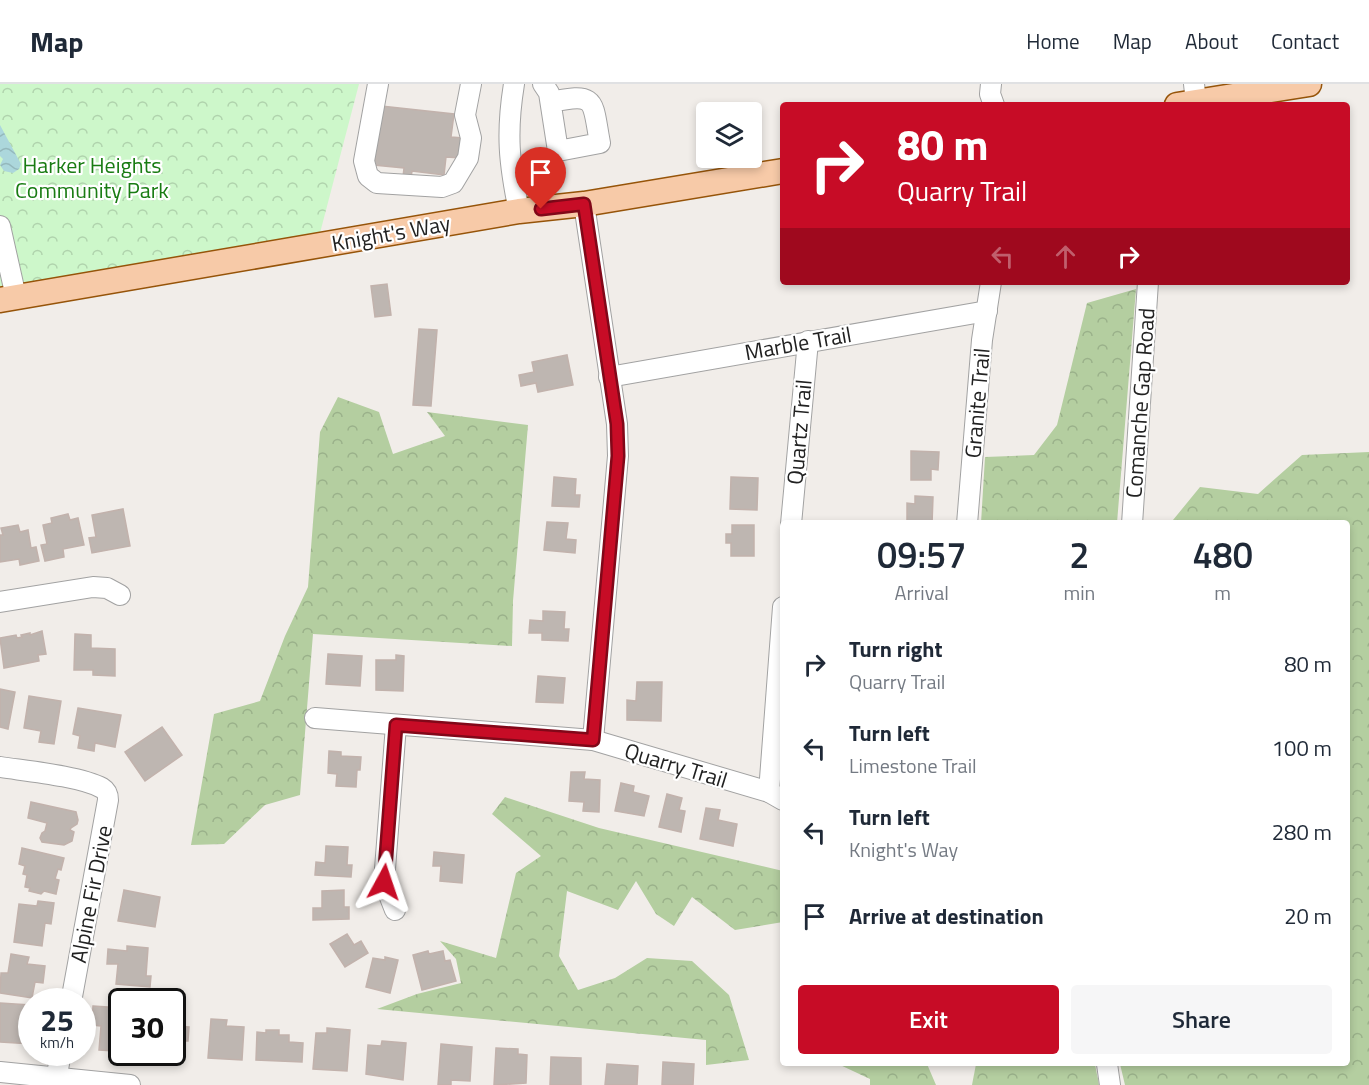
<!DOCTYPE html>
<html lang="en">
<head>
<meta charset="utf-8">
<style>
	body { margin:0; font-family:"Titillium Web",sans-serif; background:#f6f6f7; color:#1f2937; height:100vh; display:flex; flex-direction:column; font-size:22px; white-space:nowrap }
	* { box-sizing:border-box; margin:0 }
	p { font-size:20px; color:#747a83 }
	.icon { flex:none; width:33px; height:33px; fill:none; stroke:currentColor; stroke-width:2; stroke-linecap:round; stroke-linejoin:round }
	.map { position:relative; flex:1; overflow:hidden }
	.sheet { position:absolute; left:780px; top:436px; width:570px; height:546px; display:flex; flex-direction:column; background:#fff; border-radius:6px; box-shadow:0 3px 9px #0003 }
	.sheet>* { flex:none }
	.hud { position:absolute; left:780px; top:18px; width:570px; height:183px; border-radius:6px; box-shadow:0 3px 9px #0003; background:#c70c26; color:#fff; overflow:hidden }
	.controls { position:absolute; left:696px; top:18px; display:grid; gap:12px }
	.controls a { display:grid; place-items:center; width:66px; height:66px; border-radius:6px; background:#fff; box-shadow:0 3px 9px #0003; font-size:30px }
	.speed { position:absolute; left:18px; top:904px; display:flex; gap:12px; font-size:30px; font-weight:700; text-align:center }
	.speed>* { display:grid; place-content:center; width:78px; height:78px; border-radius:50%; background:#fff; box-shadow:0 3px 9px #0003; line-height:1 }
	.speed small { font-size:15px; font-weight:400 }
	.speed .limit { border:3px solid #111; border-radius:9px; background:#fff; color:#111 }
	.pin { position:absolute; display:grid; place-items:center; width:51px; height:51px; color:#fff; margin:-62px -26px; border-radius:50% 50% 50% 0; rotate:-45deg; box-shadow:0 0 6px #0007 }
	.pin .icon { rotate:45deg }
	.me { position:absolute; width:66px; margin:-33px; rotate:5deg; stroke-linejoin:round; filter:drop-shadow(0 0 4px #0008) }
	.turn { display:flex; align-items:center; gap:21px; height:126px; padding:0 18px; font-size:27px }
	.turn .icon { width:78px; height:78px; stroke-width:2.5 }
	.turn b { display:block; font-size:42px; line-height:51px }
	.lanes { display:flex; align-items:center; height:57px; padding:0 18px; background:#0003; justify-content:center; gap:30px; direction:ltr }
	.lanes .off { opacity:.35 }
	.eta { display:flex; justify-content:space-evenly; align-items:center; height:102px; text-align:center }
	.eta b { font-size:36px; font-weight:600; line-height:42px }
	.primary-button { display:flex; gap:12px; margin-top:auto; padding:12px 18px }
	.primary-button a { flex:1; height:69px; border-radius:6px; background:#c70c26; color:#fff; font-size:24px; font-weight:600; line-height:69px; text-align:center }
	.primary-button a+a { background:#f6f6f7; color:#1f2937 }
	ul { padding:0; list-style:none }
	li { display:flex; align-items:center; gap:18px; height:84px; padding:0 18px }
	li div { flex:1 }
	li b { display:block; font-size:22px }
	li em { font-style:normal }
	header { display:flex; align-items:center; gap:36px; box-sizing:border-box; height:84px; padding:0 30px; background:#fff; border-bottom:2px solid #e0e1e3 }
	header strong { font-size:28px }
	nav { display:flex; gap:33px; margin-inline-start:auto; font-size:21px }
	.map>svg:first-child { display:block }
	.forest { fill:url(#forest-crowns) }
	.park { fill:url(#park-crowns) }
	.water { fill:url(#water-waves) }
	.building { fill:#beb6b1; stroke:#c2b2ac; stroke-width:1.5 }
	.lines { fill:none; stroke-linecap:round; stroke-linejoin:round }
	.minor-casing { stroke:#a2a2a2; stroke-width:22 }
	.major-casing { stroke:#965409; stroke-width:27 }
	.minor { stroke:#fff; stroke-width:20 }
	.major { stroke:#f7caa8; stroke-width:24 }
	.route-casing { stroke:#810819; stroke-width:15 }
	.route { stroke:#c70c26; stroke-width:10 }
	.labels { text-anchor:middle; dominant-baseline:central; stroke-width:4.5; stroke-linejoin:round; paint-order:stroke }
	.park-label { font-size:22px; fill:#197c13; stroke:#fff }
	.street-label { font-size:22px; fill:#212121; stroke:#fff }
</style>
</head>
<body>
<header>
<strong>Map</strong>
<nav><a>Home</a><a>Map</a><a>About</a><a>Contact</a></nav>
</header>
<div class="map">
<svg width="1369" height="1001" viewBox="0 0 1369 1001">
	<defs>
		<pattern id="forest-crowns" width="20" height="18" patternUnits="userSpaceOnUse" patternTransform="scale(1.5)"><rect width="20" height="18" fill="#b4cea0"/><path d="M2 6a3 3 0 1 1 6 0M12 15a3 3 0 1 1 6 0" fill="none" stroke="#9ab18a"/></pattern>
		<pattern id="park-crowns" width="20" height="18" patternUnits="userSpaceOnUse" patternTransform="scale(1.5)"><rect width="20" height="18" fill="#cdf7ca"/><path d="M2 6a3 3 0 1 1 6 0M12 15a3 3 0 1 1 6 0" fill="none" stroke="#b0d3ad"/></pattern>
		<pattern id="water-waves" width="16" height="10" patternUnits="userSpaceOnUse" patternTransform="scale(1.5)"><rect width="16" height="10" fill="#acd7dc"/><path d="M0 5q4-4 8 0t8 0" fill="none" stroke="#94b8bc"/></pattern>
	</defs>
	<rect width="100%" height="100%" fill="#f1ede9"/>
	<g class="forest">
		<polygon points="1136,205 1117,439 981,439 985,373 1034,371 1057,341 1087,219"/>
		<polygon points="338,313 379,328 393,370 445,352 427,328 528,341 513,517 512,562 313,550 300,711 265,721 224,760 191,761 214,630 260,617 285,552 308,503 320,348"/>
		<polygon points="1369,368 1369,1001 1125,1001 1120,980 1347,980 1347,440 1163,439 1173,436 1200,403 1258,410 1302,371"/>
		<polygon points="505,713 599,744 783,787 783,838 735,846 692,813 674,842 656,830 636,797 618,826 567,807 559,872 578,906 615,894 647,874 692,877 729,911 749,976 706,981 706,956 377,925 417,910 461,899 456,875 440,857 496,874 516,789 541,772 492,730"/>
		<polygon points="838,980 927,980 936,1001 870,1001 870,995"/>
		<polygon points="976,980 1095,980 1099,1001 972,1001"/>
	</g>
	<polygon class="park" points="0,0 359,0 320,149 0,203"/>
	<polygon class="water" points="0,41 21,80 19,85 13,89 4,87 0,81 3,75 0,72"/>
	<g class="building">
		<polygon points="381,22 454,30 451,53 463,54 461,74 446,73 444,91 412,87 411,94 403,93 404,84 374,81"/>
		<polygon points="387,200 391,231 375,233 371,202"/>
		<polygon points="419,245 437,246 431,322 413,321"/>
		<polygon points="567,271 573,301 538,308 536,299 521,302 519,291 534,288 532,278"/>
		<polygon points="911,367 939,368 938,386 931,385 931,396 911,396"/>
		<polygon points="554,393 576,395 575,411 580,411 579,423 552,422"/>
		<polygon points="731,393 758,394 757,426 730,425"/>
		<polygon points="915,412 933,413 932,440 907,440 907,419 915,420"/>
		<polygon points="123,425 130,462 92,469 89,454 96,453 92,431"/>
		<polygon points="68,430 70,436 78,434 84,461 63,465 64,473 45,477 41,461 47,460 43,441 52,439 51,434"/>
		<polygon points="547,438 568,439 566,455 576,456 575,469 544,466"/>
		<polygon points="18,441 20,448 28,446 31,464 36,463 39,477 20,481 19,475 0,478 0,451 3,451 1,444"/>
		<polygon points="732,441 754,441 754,472 731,472 731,459 726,459 726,450 732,450"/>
		<polygon points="543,527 565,528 564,545 569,545 568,557 542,556 542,549 529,549 530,536 543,537"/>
		<polygon points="42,547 46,570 38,571 39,577 4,584 0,554 16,551 17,554 22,553 21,551 30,549 30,551"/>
		<polygon points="75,550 91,551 91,564 115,565 115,592 93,591 93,586 74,586"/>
		<polygon points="328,570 362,572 360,602 326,600"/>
		<polygon points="396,571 404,572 403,607 376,606 376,576 396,576"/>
		<polygon points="538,592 565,594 563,619 536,618"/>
		<polygon points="637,598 662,598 661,637 627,636 627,616 636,617"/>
		<polygon points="0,605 15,608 8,645 0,643"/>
		<polygon points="29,612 61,617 54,660 39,658 41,647 24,644"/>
		<polygon points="78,624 121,631 115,663 95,659 94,667 78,664 80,652 73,650"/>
		<polygon points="162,643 182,671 145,697 125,668"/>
		<polygon points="329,667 341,668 341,672 361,673 360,686 357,686 356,703 336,702 337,690 328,689"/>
		<polygon points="571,688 585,688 584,695 600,696 599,728 583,727 584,718 569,717"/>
		<polygon points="621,699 634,702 633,708 649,712 644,732 615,727"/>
		<polygon points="667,710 682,714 679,726 685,727 681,748 659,743"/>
		<polygon points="31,718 76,728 78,736 77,740 71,744 70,746 74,748 72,757 64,761 42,758 40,754 42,749 45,747 47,739 28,734"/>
		<polygon points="706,724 720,726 718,736 737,740 733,762 700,755"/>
		<polygon points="326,762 348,763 347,781 352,781 351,793 315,791 316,778 325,779"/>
		<polygon points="22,764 64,774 61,786 58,785 55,795 59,796 56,810 44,807 41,810 29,807 30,804 25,803 27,791 23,790 25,782 19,780"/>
		<polygon points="434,768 464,771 462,799 440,797 441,782 433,782"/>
		<polygon points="124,806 160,813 155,843 118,837"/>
		<polygon points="344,806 344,823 349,823 349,835 313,836 313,824 322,824 322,807"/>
		<polygon points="38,817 54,819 51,840 45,839 42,862 14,858 19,820 37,822"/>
		<polygon points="347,850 354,861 361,857 368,869 345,883 330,860"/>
		<polygon points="127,862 148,864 146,892 151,892 150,903 116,900 118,880 107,880 108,865 127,867"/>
		<polygon points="428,867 429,870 443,867 445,877 450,876 456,897 422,906 413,871"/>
		<polygon points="11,870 29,873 27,880 45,882 43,899 35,898 32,914 0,909 1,889 8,889"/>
		<polygon points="385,873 398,876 390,909 366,903 373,874 385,876"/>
		<polygon points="0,919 30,921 28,945 32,945 32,960 0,958"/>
		<polygon points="93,922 122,924 122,956 116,956 115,967 99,966 101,942 92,941"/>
		<polygon points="172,930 176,930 175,942 189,943 188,957 172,957"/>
		<polygon points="211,935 227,936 226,942 244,943 242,976 208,974"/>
		<polygon points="327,944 350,946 347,987 313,985 316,949 327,949"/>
		<polygon points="266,946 279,946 279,951 289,951 289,958 303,959 302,978 256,976 257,948 266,949"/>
		<polygon points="382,957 406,959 403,996 366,990 368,961 381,962"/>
		<polygon points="441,960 472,963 470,997 451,996 451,1001 438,1001"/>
		<polygon points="496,964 518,965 518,970 527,971 526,999 494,1001"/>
		<polygon points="551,973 581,974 581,1001 550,1001"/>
		<polygon points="663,978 694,980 693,1001 662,1001"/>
		<polygon points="607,980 638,982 637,1001 605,1001"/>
	</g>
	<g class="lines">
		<g class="minor-casing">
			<g id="minor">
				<polyline points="378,0 364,77 368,92 377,99 442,103 453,99 468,74 471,54 465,31 471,0"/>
				<path d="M 514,0 C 506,49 509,79 519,127"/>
				<path d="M 543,0 L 549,9 L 558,67 L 600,59 C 592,17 598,8 551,18"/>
				<polyline points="991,0 990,10 994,21"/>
				<polyline points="1194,0 1196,18"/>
				<polyline points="584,120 617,340 618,372 593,656"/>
				<polyline points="0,142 16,213"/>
				<polyline points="609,293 987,227"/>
				<polyline points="791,440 808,257"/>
				<polyline points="967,440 982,256 991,198"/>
				<polyline points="1132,440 1148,198"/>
				<polyline points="0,518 93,503 107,504 120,511"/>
				<polyline points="315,634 593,656 769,708 783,716"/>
				<path d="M 0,683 C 26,687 80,692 102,704 C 107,707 108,710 108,716 L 71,918"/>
				<polyline points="769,708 783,523"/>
				<polyline points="395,826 384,798 396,641"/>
				<polyline points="1107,980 1110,1001"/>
				<polyline points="0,988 130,1001"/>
				<polyline points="55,1001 61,969"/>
			</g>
		</g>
		<g class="major-casing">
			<g id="major">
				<polyline points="1177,21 1309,0"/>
				<polyline points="0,216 519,127 584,120 783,87"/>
			</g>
		</g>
		<use href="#minor" class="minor"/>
		<use href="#major" class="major"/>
	</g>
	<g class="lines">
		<g class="route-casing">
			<polyline id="route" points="384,798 396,641 593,656 618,372 617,340 584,120 541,125"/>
		</g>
		<use href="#route" class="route"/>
	</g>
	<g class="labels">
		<g class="park-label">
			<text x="92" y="81">Harker Heights<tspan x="92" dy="25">Community Park</tspan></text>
		</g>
		<g class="street-label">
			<text transform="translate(391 149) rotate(-10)">Knight's Way</text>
			<text transform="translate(798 259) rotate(-10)">Marble Trail</text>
			<text transform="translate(977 319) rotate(-85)">Granite Trail</text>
			<text transform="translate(1140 319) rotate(-86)">Comanche Gap Road</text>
			<text transform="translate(799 348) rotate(-85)">Quartz Trail</text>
			<text transform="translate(676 681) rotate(17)">Quarry Trail</text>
			<text transform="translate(91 810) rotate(-79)">Alpine Fir Drive</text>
		</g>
	</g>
</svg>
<div class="controls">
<a><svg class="icon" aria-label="layers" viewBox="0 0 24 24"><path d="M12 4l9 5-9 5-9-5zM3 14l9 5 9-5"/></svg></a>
</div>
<div class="speed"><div>25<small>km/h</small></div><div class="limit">30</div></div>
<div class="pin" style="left:541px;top:125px;background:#d93025"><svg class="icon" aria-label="arrive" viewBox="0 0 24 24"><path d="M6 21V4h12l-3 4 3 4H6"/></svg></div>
<svg class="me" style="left:384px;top:798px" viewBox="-20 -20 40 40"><path d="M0-17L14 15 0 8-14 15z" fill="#c70c26" stroke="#fff" stroke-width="4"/></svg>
<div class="hud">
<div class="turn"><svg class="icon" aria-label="right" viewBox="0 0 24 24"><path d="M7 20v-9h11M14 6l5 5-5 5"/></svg><div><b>80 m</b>Quarry Trail</div></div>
<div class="lanes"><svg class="icon off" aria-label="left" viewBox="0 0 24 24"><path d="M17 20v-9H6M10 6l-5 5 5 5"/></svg><svg class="icon off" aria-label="ahead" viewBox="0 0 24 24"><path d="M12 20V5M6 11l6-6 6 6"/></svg><svg class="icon" aria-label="right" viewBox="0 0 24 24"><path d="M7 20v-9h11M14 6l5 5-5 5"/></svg></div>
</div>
<section class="sheet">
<div class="eta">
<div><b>09:57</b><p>Arrival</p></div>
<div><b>2</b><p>min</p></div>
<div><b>480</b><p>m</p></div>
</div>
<ul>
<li><svg class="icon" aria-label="right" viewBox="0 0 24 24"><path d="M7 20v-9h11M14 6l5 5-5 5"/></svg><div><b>Turn right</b><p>Quarry Trail</p></div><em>80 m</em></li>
<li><svg class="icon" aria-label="left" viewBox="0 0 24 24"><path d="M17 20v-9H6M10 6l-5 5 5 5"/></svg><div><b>Turn left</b><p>Limestone Trail</p></div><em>100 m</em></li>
<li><svg class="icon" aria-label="left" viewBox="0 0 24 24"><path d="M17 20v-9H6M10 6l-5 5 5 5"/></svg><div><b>Turn left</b><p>Knight's Way</p></div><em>280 m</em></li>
<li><svg class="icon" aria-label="arrive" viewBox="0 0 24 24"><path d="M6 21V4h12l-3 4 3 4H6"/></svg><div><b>Arrive at destination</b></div><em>20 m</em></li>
</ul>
<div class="primary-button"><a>Exit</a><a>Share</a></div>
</section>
</div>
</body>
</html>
